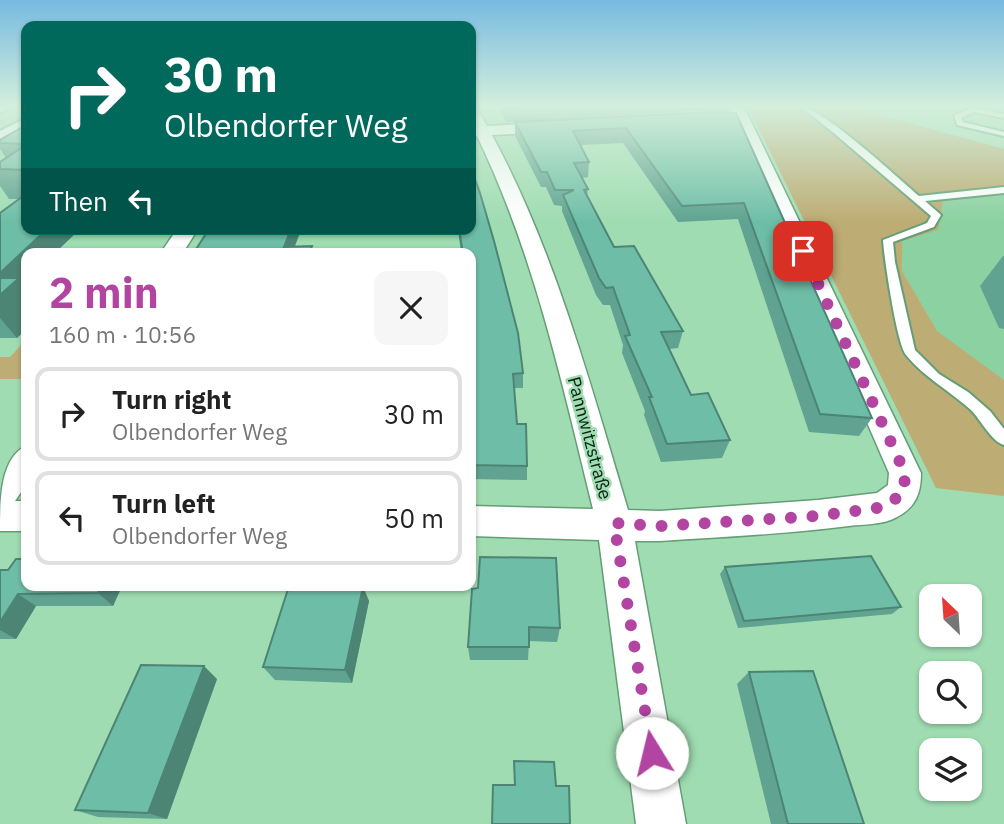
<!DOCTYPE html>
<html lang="en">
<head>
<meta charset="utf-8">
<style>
	body { margin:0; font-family:"IBM Plex Sans",sans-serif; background:#f6f6f6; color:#222; height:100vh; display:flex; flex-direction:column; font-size:26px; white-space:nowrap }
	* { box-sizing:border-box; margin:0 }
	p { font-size:23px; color:#767676 }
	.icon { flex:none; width:38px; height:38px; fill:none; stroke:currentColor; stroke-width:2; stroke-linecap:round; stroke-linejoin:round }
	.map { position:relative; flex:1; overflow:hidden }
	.sheet { position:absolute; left:21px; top:248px; width:455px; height:343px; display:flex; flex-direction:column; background:#fff; border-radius:14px; box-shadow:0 2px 5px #0004 }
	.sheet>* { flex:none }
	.top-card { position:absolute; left:21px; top:21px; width:455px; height:214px; border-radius:14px; box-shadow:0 2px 5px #0004; background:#00695c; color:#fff; overflow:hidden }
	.needle { width:46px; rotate:335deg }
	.buttons { position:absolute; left:919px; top:584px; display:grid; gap:14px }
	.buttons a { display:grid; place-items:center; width:63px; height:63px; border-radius:14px; background:#fff; box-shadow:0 2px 5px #0004; font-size:35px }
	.pin { position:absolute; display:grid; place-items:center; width:60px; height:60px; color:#fff; margin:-30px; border-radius:14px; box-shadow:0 4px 10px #0006 }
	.me { position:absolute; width:77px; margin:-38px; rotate:351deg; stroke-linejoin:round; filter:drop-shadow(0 0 5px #0008) }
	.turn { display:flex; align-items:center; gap:24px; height:147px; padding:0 28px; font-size:32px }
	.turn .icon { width:91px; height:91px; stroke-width:2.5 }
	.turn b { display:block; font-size:49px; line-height:60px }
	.then { display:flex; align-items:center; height:66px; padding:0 28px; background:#0003; gap:14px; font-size:26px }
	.round { display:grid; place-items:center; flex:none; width:74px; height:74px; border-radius:14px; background:#f6f6f6 }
	.head { display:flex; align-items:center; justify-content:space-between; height:119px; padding:0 28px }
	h1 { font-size:42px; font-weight:800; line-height:52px; color:#b244a2 }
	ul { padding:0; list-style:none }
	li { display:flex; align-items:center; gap:21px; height:94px; margin:0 14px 10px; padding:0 14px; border:4px solid #e0e0e0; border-radius:14px }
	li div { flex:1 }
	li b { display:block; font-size:26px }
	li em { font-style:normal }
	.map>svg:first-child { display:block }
	.built { fill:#8cd1a2 }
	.green { fill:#bdac74 }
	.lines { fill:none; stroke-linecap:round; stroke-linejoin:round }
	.lane-casing { stroke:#639e76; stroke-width:4 }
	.street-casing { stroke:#639e76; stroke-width:3 }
	.secondary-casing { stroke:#639e76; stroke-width:4 }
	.lane { fill:#fff; fill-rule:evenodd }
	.street { fill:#fff; fill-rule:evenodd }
	.secondary { fill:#fff; fill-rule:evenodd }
	.wall { fill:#5fa390 }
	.shaded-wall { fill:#4d8575 }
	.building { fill:#6ebea7; stroke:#4d8575; stroke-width:2 }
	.route { stroke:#b244a2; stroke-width:12; stroke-dasharray:0 21.6 }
	.labels { text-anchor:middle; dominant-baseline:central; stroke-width:5; stroke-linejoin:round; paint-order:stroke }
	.street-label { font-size:18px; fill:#082112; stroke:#9fdcb1 }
</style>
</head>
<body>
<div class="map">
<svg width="1004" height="824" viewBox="0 0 1004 824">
	<rect width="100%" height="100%" fill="#9fdcb1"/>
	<polygon class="built" points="1004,194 1004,380 937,332 902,271 902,241 937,230 942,201"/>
	<g class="green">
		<polygon points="748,107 851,107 1004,149 1004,194 943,201 938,230 902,241 902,271 937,331 1004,380 1004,496 936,488"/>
		<polygon points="26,340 26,379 0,379 0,357 10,357"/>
	</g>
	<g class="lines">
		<g class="lane-casing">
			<g id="lane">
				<polygon points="10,107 0,113 0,108"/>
				<path d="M 801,107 C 822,107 899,179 919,196 L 1004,187 L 1004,193 L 925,201 L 941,215 L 934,227 L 893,242 L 895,262 L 915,350 L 939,374 L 968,392 L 990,411 L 1004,429 L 1004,445 C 991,441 981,420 971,410 C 950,391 925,378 906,355 C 897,345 884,258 883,240 L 927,223 L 931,216 L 835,134 Z"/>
				<polygon points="974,108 1004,114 1004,118 974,112 961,118 963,122 1004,132 1004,136 957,125 954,115"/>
			</g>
		</g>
		<g class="street-casing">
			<g id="street">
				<path d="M 471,107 L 476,107 L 487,126 L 554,122 L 562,127 L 554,132 L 492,135 C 555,252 590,383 628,510 L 660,511 L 818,500 L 877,493 L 888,485 L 889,473 L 730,107 L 744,107 L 921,473 C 921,493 916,507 897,517 C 884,525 864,524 849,526 C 787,534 723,537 660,541 L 635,541 L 686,824 L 636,824 L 599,540 L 471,536 L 471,506 L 593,509 C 562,383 534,253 477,136 L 471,137 Z"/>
				<polygon points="177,229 198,229 182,254 160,254"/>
				<path d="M 26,446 L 26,485 L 15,501 L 26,501 L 26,531 L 0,531 C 0,501 0,458 26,446 Z"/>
			</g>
		</g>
		<g class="secondary-casing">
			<polygon id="secondary" points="26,118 26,133 0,146 0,131"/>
		</g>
		<use href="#lane" class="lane"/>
		<use href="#street" class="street"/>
		<use href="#secondary" class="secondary"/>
	</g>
	<g class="wall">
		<polygon points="499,107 727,107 726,113 691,111 506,122"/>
		<polygon points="694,113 872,418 859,436 809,432 738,219 678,222 623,143 581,145 589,162 588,177 582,178 588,189 587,197 614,247 683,331 678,348 669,349 691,395 730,440 722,458 661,462 644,415 645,411 622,353 623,345 610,305 603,305 596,295 562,211 562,206 554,205 546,187 541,187 515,136 515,122"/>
		<polygon points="26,125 26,229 80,229 60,248 63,254 26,254 26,329 17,338 0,338 0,213 20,199 9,199 0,186 0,162 6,158 0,149 0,140"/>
		<polygon points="458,229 471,229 523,373 523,388 514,388 517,424 527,466 527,480 471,479 471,380 474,380 475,375 474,333 471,315 471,254 461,254"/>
		<polygon points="1003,256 1004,256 1004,329 999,328 980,286"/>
		<polygon points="725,567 901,607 892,614 738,628 720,574"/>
		<polygon points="0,570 122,586 113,606 36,606 16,639 0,639"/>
		<polygon points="363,587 369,601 352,683 275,680 263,667"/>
		<polygon points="472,589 560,628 557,642 529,641 528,660 470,660 468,647"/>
		<polygon points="749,672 864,824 771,824 737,684"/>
		<polygon points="217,679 167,819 98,817 75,810"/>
	</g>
	<g class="shaded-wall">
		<polygon points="26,229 80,229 60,248 63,254 26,254 26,329 17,338 0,318 0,273"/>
		<polygon points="291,229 301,230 292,254 284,247"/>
		<polygon points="101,586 122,586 113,606 98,593"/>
		<polygon points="363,587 369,601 352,683 345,670"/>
		<polygon points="18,594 36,606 16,639 0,630 0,622"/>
		<polygon points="204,666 217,679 167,819 148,813"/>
	</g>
	<g class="building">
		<polygon points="505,107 534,107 506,109"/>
		<polygon points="694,113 736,113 872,418 820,414 744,203 682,206 626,128 573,131 589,162 574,163 588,189 584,190 614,247 634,246 683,331 661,332 691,395 708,393 730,440 667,444 649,397 652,397 625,336 630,335 613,287 606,288 599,278 563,195 574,190 555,190 547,172 541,172 515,122"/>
		<polygon points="26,125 26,144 0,143 0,140"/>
		<polygon points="26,145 26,170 0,169 0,162"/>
		<polygon points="471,168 480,193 494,241 518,333 523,373 513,374 517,424 526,424 527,466 471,465 471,380 474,380 475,375 473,319 471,305 471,254 463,254 459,229 471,229"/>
		<polygon points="26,194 26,228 25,229 47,229 0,273 0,213"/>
		<polygon points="209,229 291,229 284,247 312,246 309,254 193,254"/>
		<polygon points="0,278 19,278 0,295"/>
		<polygon points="871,556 901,607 744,621 725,567"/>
		<polygon points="480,557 556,558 560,628 529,627 529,647 468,647 472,589 478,588"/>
		<polygon points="16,559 26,559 26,586 101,586 98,593 18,594 0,622 0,570 8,570"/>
		<polygon points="289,586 363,587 345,670 263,667"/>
		<polygon points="141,665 204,666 148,813 75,810"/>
		<polygon points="813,671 864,824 788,824 749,672"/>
		<polygon points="514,761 554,762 556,786 569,786 570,824 492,824 493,785 515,785"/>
	</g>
	<linearGradient id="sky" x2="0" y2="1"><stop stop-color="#77bae0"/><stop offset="0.48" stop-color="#d4efdc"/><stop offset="1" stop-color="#d4efdc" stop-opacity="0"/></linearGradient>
	<rect width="1004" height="222" fill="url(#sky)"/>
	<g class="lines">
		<polyline class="route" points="652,753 614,523 660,526 818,516 885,507 904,492 905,473 803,251"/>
	</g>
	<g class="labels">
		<g class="street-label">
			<text transform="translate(590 438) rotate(75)">Pannwitzstraße</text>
		</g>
	</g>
</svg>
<div class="buttons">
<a><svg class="needle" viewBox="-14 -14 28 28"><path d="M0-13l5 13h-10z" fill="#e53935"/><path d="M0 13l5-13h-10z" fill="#767676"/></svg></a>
<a><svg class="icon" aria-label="search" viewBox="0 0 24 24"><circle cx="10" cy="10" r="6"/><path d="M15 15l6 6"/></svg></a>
<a><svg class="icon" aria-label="layers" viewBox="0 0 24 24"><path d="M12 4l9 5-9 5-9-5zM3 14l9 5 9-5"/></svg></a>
</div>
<div class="pin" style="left:803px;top:251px;background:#d93025"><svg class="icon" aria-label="arrive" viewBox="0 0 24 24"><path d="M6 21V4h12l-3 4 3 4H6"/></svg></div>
<svg class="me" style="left:652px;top:753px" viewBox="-20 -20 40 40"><circle r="19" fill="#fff"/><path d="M0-13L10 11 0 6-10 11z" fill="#b244a2"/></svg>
<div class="top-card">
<div class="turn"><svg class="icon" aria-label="right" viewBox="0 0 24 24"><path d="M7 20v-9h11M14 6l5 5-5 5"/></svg><div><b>30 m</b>Olbendorfer Weg</div></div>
<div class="then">Then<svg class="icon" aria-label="left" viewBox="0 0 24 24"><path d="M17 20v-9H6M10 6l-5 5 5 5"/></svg></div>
</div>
<section class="sheet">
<div class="head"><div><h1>2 min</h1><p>160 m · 10:56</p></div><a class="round"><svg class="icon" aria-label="close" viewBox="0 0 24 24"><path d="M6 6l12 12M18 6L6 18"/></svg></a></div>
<ul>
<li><svg class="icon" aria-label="right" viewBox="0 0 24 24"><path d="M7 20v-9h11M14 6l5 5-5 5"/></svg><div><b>Turn right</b><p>Olbendorfer Weg</p></div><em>30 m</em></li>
<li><svg class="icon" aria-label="left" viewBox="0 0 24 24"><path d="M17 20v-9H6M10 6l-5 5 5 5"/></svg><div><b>Turn left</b><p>Olbendorfer Weg</p></div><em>50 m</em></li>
</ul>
</section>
</div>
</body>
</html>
